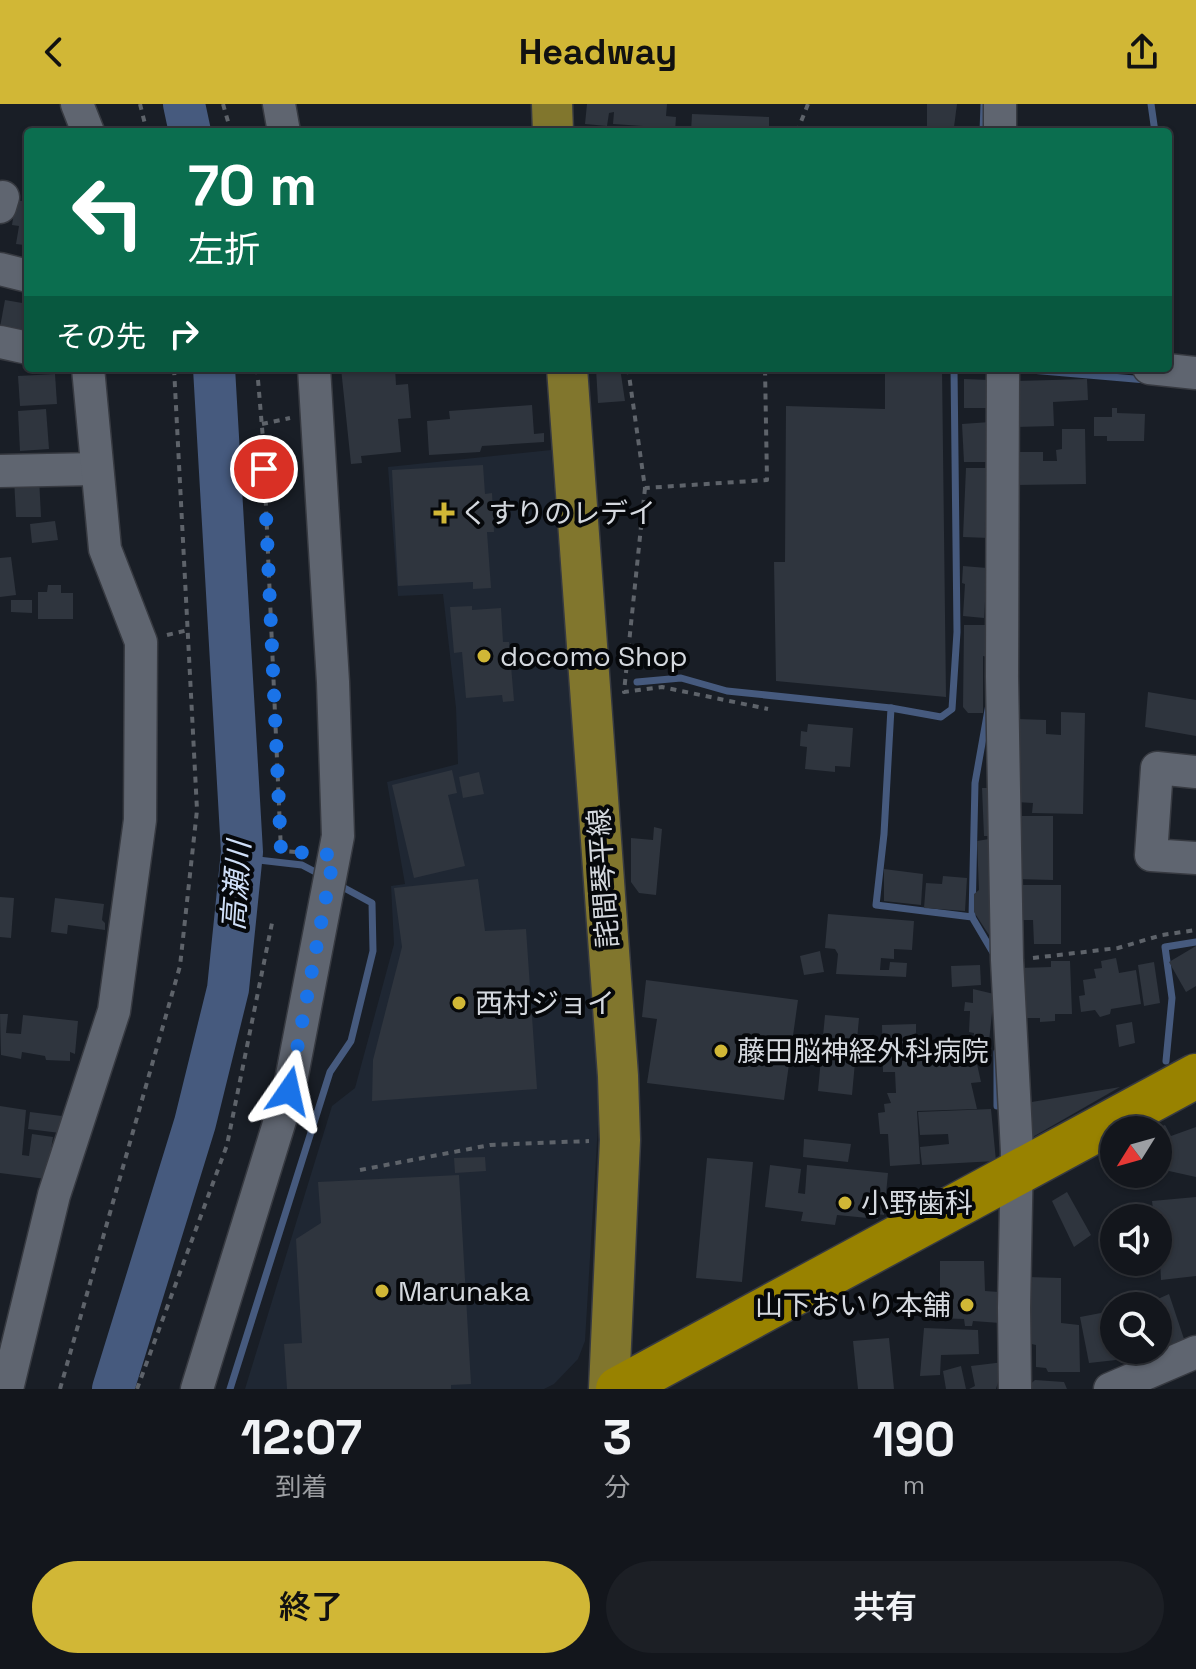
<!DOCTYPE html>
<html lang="ja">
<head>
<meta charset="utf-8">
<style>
	body { margin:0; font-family:"Space Grotesk","Noto Sans JP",sans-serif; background:#1c1f25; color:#f1f3f6; height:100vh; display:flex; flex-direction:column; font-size:30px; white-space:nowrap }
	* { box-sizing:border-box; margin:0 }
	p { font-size:26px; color:#9d9fa3 }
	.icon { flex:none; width:44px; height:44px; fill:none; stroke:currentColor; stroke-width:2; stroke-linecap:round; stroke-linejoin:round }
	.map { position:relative; height:1285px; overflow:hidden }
	.sheet { display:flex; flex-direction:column; background:#13161c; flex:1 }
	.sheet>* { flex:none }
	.banner { position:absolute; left:24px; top:24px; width:1148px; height:244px; border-radius:8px; box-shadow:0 2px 6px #0004,0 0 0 2px #32353b; background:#0b6e4f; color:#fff; overflow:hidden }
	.needle { width:52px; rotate:233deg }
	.controls { position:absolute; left:1100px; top:1012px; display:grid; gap:16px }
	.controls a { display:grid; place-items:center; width:72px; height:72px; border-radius:50%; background:#13161c; box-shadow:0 2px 6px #0004,0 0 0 2px #32353b; font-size:40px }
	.pin { position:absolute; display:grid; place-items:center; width:68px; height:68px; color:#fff; margin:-34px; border:4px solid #fff; border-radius:50%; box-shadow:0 2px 8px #0007 }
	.me { position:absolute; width:88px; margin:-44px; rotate:11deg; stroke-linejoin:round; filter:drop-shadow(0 0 6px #0008) }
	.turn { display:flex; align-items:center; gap:28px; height:168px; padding:0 32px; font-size:36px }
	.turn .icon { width:104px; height:104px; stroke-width:2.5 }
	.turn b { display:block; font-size:56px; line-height:68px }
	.then { display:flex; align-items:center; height:76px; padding:0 32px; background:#0003; gap:16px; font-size:30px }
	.eta { display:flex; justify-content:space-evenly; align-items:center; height:136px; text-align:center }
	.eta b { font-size:48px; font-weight:600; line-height:56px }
	.cta { display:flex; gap:16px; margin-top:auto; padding:16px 32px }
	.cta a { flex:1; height:92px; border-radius:48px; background:#d1b736; color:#111; font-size:32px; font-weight:600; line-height:92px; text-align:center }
	.cta a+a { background:#1c1f25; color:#f1f3f6 }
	header { display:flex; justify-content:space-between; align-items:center; height:104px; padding:0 32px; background:#d1b736; color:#111; font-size:36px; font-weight:600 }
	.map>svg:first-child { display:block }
	.built { fill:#1f2733 }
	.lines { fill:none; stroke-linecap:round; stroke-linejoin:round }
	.stream { stroke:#465a7e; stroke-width:7 }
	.river { stroke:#465a7e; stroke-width:42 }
	.building { fill:#2f353e }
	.minor-casing { stroke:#373a41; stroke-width:35 }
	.major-casing { stroke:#373a41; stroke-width:43 }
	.highway-casing { stroke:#373a41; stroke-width:47 }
	.path { stroke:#5e636a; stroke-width:4; stroke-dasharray:6 6; stroke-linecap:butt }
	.minor { stroke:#5f6570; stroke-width:32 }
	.major { stroke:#81762d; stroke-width:40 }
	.highway { stroke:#988200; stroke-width:44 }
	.route { stroke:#1a73e8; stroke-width:14; stroke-dasharray:0 25.2 }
	.poi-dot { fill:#d1b736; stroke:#06080b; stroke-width:3 }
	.labels { text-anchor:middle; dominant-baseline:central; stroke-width:8; stroke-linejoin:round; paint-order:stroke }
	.poi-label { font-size:28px; fill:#d4d8de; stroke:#06080b; text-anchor:start }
	.street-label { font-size:28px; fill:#d4d8de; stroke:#06080b }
	.water-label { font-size:30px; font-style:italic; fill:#cfdef7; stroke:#06080b }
</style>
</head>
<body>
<header><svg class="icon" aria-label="back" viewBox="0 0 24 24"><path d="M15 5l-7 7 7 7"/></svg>Headway<svg class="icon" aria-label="share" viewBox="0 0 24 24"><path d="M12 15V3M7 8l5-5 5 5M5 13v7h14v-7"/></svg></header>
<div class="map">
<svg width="1196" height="1285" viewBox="0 0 1196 1285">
	<rect width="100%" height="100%" fill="#191e26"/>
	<polygon class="built" points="551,346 562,490 572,492 601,971 585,1237 578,1255 554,1280 544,1285 245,1285 332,1002 355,984 394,840 391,782 405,780 387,678 458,660 456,604 443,490 398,492 388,363"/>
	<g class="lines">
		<g class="stream">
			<polyline points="1151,0 1155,28"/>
			<polyline points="983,28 984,0"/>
			<polyline points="1019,265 1146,276"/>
			<polyline points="637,578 681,574 727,587 891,604 884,730 876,801 972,813 995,852"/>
			<polyline points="891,604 941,613 952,605 957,528 954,264"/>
			<polyline points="241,754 302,761 323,772"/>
			<polyline points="972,813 975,679 989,600"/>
			<polyline points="997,948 997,1002"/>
			<polyline points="1166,957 1172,894 1165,843 1196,838"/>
			<polyline points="230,1285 330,968 351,937 373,847 372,799 337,780"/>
		</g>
		<g class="river">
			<polyline points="184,0 190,28"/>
			<polyline points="113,1285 195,1019 228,885 242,748 214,264"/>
		</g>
	</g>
	<g class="building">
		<polygon points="587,0 667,0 666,12 676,13 675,28 658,27 658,23 613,20 614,8 609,9 607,22 585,20"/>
		<polygon points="927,0 957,0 954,23 927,25"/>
		<polygon points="692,10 769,13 769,28 691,28"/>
		<polygon points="16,96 28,98 28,151 22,150 24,141 16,140 19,122 12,121"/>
		<polygon points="5,196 28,200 28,228 0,223"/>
		<polygon points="341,264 395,264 396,281 408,280 411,314 398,315 401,348 361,352 362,359 351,360"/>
		<polygon points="596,264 620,264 625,297 598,299"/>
		<polygon points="885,264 942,264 946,593 776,577 774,458 785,458 786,302 885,305"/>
		<polygon points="55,270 57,300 20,302 18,272"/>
		<polygon points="964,275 990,276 990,304 964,304"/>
		<polygon points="1087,275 1088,296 1053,298 1054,322 1014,323 1012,277"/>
		<polygon points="532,301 534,330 544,329 544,338 482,342 480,348 429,351 427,317 450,315 449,307"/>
		<polygon points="1112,304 1117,304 1117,309 1145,310 1144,337 1107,337 1107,332 1094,332 1094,313 1112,313"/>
		<polygon points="46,305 49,345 20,347 18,307"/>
		<polygon points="990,318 990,358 964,358 962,320"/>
		<polygon points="1062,325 1085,325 1086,380 1015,381 1015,348 1043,348 1043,357 1057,357 1056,346 1062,345"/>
		<polygon points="483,361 485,390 492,389 494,428 487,428 491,484 473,485 473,478 398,482 392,366"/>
		<polygon points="966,364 991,364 989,434 963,433"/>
		<polygon points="39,373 41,413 16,413 14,374"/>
		<polygon points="55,417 58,436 32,439 30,420"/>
		<polygon points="11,453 16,491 0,493 0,454"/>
		<polygon points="963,462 987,464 984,514 963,512 965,480 962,479"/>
		<polygon points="48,481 61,481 61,489 73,489 73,515 38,515 38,488 47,488"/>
		<polygon points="11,496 32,496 32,509 11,508"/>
		<polygon points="472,502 472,506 501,504 503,538 509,538 514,597 503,598 502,591 466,594 462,548 454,549 450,503"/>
		<polygon points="964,521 986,521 987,553 983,552 983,609 968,609 963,603"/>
		<polygon points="1148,588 1196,596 1196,632 1145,623"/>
		<polygon points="1061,608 1085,609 1083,710 1032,709 1033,699 1015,698 1017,615 1046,616 1046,630 1061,631"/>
		<polygon points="808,620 853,624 850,663 835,662 835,668 805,665 807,643 800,642 801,627 807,628"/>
		<polygon points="452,666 457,689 448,691 465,762 414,774 392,681"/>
		<polygon points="479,668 484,690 463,694 459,673"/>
		<polygon points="982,684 994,684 996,732 984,732"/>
		<polygon points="1018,712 1053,712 1053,776 1017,775"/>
		<polygon points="654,723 662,725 656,791 639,789 631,778 631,734 653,736"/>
		<polygon points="995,734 997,831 989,831 974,808 974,790 979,786 977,737"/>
		<polygon points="884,765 923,770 921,801 884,797"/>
		<polygon points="943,772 967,774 965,807 924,804 926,779 942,780"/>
		<polygon points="478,775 485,827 526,825 537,985 372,997 373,956 402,843 394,784"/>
		<polygon points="1022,781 1061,781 1061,840 1034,840 1033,816 1022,816"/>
		<polygon points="0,793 14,794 11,834 0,833"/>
		<polygon points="55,794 104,800 102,816 105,819 105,826 68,821 67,830 51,828"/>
		<polygon points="828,810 914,817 912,846 894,845 894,855 881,854 880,866 889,866 890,858 907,859 906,873 836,870 838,850 835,845 825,844"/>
		<polygon points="1196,842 1196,882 1186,888 1169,858"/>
		<polygon points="820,847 824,868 804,871 800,852"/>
		<polygon points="1116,854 1119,869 1136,866 1141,900 1111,905 1110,910 1100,913 1095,906 1081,908 1079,892 1085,891 1083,876 1096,874 1094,865 1102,864 1101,857"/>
		<polygon points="1051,857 1070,857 1072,910 1055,910 1055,917 1040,918 1040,914 1021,914 1019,864 1051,863"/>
		<polygon points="1154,858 1160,899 1144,902 1138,861"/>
		<polygon points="980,861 981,881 952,883 951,862"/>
		<polygon points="646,876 798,896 784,996 647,979 657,915 642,913"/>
		<polygon points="973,885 994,890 988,947 973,945 974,929 969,928 970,907 964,907 965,898 973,899"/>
		<polygon points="0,910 8,910 6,929 21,930 23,911 78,917 75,950 70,948 70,957 46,956 45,952 22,948 21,955 1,951"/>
		<polygon points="825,911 859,914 852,991 818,987"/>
		<polygon points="1132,918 1135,939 1119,943 1116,921"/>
		<polygon points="916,920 916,950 975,951 981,978 971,979 977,1005 917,1007 920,1060 890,1062 888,1030 880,1030 878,1009 885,1008 884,1000 891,999 887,989 896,989 895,968 883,968 882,921"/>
		<polygon points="1120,983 1024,1038 1020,1000"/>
		<polygon points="0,1002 26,1006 22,1051 29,1052 32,1030 53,1033 46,1075 0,1069"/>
		<polygon points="991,1005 996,1057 922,1061 920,1043 949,1040 948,1030 920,1031 918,1008"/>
		<polygon points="30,1008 62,1012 60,1029 28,1025"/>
		<polygon points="1165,1021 1171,1032 1196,1023 1196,1073 1160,1065 1158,1024"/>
		<polygon points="804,1035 851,1040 848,1058 803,1053"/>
		<polygon points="485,1053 486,1067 455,1069 454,1054"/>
		<polygon points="707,1054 753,1058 742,1178 696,1174"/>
		<polygon points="770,1061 801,1065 798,1089 805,1090 807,1061 888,1069 884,1111 878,1110 878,1115 837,1111 835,1121 801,1117 803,1108 765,1103"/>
		<polygon points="459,1071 471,1280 451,1281 451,1285 287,1285 284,1240 302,1239 296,1135 321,1119 318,1078"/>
		<polygon points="1067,1088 1091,1131 1074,1143 1052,1097"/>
		<polygon points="1196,1093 1196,1172 1161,1176 1158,1114 1154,1114 1152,1097"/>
		<polygon points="940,1157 984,1157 985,1187 999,1188 1000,1219 973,1217 972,1222 965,1222 964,1215 935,1214 934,1187 940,1187"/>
		<polygon points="1028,1173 1061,1174 1061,1219 1079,1221 1080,1268 1048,1268 1046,1264 1036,1263 1036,1241 1027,1239"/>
		<polygon points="1141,1187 1149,1199 1169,1190 1185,1238 1136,1260 1129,1246 1158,1246 1158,1202 1117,1202 1116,1198"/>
		<polygon points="1106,1208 1116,1256 1089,1259 1080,1213"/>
		<polygon points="924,1224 978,1226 979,1250 941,1251 940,1271 920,1272"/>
		<polygon points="889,1234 894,1285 858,1285 853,1237"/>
		<polygon points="1004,1258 996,1285 969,1285 975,1282 971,1262"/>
		<polygon points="961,1262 966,1285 946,1285 943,1267"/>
		<polygon points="1035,1276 1064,1278 1067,1285 1025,1285"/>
	</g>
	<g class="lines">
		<g class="minor-casing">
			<g id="minor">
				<polyline points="77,0 88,28"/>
				<polyline points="279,0 284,28"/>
				<polyline points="1000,0 1000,28"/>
				<polyline points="0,103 3,93"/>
				<polyline points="0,165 28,172"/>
				<polyline points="0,238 28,244"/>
				<polyline points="1003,264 1002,573 1007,856 1017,1048 1014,1204 1015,1285"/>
				<polyline points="1149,264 1196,269"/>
				<polyline points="0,367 96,365"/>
				<polyline points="1196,668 1157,664 1151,751 1196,754"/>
				<polyline points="7,1285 54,1091 114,907 140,716 141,538 105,445 88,264"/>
				<polyline points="197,1285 289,987 338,732 333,578 314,264"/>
				<polyline points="1110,1285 1196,1248"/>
			</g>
		</g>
		<g class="major-casing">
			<g id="major">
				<polyline points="552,0 553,28"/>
				<polyline points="567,264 618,972 620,1036 609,1285"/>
			</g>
		</g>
		<g class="highway-casing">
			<polyline id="highway" points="618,1285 1196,972"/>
		</g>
		<g class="path">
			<polyline points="140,0 147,28"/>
			<polyline points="223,0 231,28"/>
			<polyline points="797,28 808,0"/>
			<polyline points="257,264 263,335 281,747 308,749"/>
			<polyline points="628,264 645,384 767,376 765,264"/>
			<polyline points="262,320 290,314"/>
			<polyline points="645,384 624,588 662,583 768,605"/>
			<polyline points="167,531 188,526"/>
			<polyline points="1033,854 1118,844 1162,831 1196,826"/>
			<polyline points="360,1066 490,1041 589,1037"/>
			<polyline points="60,1285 180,862 197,706 174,264"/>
			<polyline points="137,1285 227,1041 272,819"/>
		</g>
		<use href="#minor" class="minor"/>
		<use href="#major" class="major"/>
		<use href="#highway" class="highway"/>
	</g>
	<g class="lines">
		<polyline class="route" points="264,365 281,747 334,751 289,987"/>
	</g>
	<g class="poi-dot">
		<path d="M440 397h8v8h8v8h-8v8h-8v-8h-8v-8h8z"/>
		<circle cx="484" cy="552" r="8"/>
		<circle cx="459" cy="899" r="8"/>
		<circle cx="721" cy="947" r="8"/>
		<circle cx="845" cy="1099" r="8"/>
		<circle cx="382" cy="1187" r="8"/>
		<circle cx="967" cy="1201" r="8"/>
	</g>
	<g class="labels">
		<g class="poi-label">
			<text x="460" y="409">くすりのレデイ</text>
			<text x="500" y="552">docomo Shop</text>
			<text x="475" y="899">西村ジョイ</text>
			<text x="737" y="947">藤田脳神経外科病院</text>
			<text x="861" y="1099">小野歯科</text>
			<text x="398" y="1187">Marunaka</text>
			<text x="951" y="1201" text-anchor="end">山下おいり本舗</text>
		</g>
		<g class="street-label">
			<text transform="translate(603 774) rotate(-94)">詫間琴平線</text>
		</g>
		<g class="water-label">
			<text transform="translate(236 782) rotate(-86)">高瀬川</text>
		</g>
	</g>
</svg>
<div class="controls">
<a><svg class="needle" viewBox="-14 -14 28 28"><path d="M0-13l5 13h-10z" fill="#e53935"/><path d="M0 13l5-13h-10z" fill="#9d9fa3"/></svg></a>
<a><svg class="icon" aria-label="sound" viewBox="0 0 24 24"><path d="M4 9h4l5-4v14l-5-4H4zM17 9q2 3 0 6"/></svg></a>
<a><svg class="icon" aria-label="search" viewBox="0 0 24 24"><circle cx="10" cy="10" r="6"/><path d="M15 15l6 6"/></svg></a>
</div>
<div class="pin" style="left:264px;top:365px;background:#d93025"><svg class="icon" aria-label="arrive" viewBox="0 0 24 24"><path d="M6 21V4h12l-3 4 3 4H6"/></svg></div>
<svg class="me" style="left:289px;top:987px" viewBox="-20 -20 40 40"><path d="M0-17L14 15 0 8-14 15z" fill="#1a73e8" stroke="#fff" stroke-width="4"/></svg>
<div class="banner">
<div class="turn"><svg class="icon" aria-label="left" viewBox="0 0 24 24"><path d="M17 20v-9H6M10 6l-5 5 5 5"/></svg><div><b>70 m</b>左折</div></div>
<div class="then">その先<svg class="icon" aria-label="right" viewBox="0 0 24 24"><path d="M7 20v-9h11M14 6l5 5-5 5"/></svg></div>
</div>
</div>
<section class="sheet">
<div class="eta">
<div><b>12:07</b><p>到着</p></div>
<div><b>3</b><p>分</p></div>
<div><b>190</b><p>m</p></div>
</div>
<div class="cta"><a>終了</a><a>共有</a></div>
</section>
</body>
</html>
